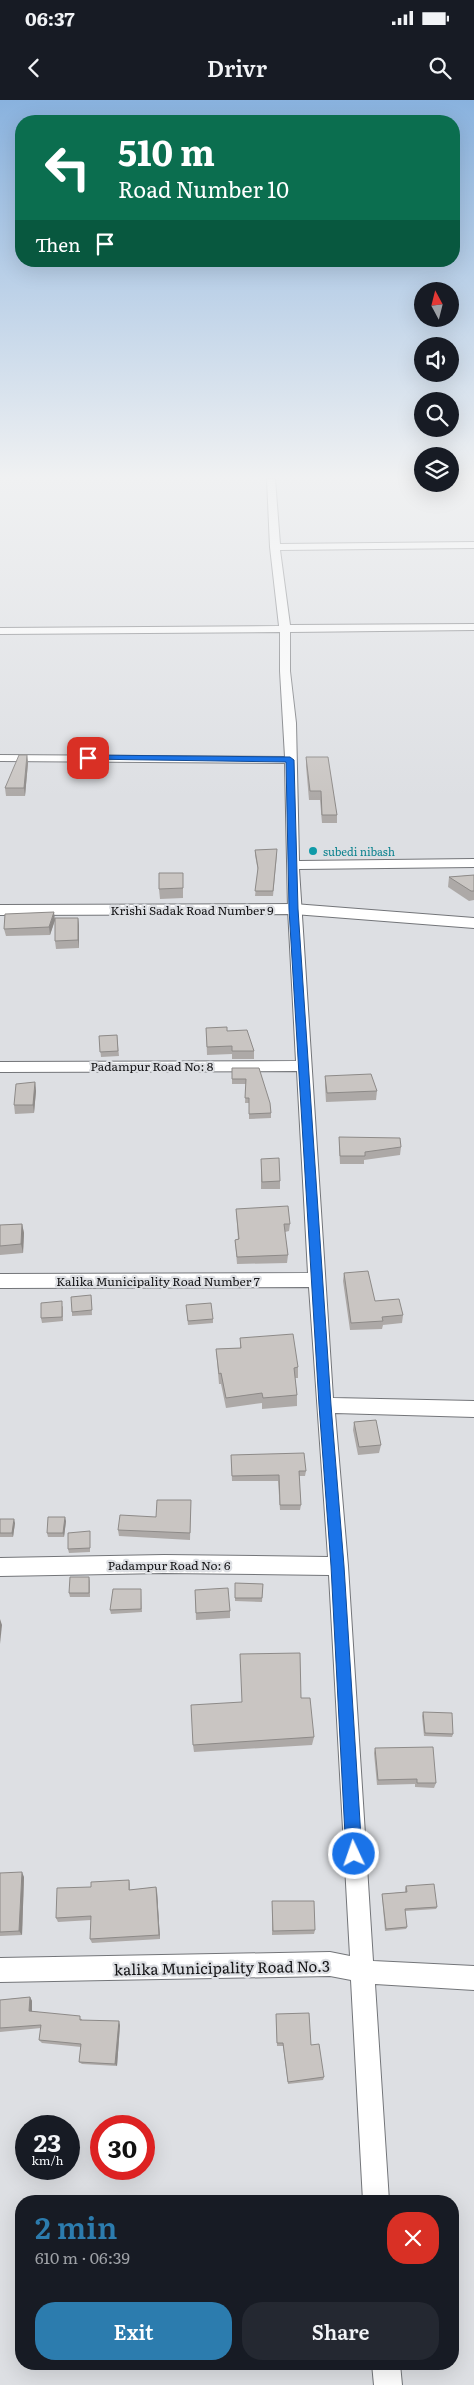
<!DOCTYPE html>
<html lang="en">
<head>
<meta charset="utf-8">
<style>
	body { margin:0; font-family:Literata,serif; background:#242831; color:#f1f3f6; height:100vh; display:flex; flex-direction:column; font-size:19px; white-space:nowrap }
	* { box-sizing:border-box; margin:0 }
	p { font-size:16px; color:#9ea1a6 }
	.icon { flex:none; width:28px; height:28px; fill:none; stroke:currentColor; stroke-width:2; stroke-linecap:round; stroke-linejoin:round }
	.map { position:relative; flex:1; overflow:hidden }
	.panel { position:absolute; left:15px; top:2095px; width:444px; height:175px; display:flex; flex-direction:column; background:#171b24; border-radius:20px; box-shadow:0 5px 20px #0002 }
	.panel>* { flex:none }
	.top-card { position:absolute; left:15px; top:15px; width:445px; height:152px; border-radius:20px; box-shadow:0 5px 20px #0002; background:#0b6e4f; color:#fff; overflow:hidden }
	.needle { width:32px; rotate:353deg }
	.tools { position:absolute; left:414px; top:182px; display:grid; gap:10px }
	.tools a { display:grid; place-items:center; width:45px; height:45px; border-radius:50%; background:#171b24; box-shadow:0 5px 20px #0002; font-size:25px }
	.speed { position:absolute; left:15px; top:2015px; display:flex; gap:10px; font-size:25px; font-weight:700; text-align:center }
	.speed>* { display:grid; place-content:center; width:65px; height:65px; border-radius:50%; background:#171b24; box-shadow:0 5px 20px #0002; line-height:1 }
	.speed small { font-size:12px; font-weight:400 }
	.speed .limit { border:8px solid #d22; background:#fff; color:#111 }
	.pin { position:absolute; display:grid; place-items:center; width:42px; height:42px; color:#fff; margin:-21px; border-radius:10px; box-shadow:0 2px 8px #0006 }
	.me { position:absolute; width:55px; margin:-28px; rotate:357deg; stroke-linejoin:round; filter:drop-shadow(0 0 4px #0008) }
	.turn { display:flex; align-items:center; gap:18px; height:105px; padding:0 20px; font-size:22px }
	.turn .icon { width:65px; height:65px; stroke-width:2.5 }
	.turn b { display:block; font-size:35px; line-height:42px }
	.then { display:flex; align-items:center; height:48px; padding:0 20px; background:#0003; gap:10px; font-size:19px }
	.round { display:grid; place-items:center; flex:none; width:52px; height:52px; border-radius:20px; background:#242831 }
	.summary { display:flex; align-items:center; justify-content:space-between; height:85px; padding:0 20px }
	h1 { font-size:30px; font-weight:600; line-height:38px; color:#2c7cae }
	.action { display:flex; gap:10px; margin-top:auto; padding:10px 20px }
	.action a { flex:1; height:58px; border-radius:20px; background:#2c7cae; color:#fff; font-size:20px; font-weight:600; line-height:58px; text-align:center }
	.action a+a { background:#242831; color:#f1f3f6 }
	.status { display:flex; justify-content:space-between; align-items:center; height:35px; padding:0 25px; background:#171b24; direction:ltr }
	.status svg { height:14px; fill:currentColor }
	header { display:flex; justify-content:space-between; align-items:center; height:65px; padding:0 20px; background:#171b24; font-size:22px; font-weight:600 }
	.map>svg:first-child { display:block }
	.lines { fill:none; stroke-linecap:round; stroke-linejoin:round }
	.minor-casing { stroke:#737579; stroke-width:2 }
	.tertiary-casing { stroke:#737579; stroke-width:2 }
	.minor { fill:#fff; fill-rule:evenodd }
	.tertiary { fill:#fff; fill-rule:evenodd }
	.wall { fill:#ada9a7 }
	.shaded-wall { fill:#8d8a88 }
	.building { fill:#c9c5c2; stroke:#8d8a88 }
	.route { fill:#1a73e8; stroke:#114b97 }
	.culture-dot { fill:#0f9aa8; stroke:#dddfe3; stroke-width:2 }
	.labels { text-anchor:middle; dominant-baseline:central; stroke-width:4.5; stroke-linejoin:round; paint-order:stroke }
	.far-culture-label { font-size:11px; fill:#0d838f; stroke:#dddfe3; text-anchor:start }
	.street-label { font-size:12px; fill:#151517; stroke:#dddfe3 }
	.near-street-label { font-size:15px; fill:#151517; stroke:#dddfe3 }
</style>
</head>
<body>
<div class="status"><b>06:37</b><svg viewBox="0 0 49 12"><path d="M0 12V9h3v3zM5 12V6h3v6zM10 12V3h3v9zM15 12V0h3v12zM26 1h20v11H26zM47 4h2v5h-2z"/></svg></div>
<header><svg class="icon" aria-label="back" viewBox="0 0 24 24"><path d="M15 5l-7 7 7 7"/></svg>Drivr<svg class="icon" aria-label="search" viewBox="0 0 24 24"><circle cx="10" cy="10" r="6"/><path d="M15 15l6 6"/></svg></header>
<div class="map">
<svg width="474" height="2285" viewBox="0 0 474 2285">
	<rect width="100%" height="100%" fill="#dddfe3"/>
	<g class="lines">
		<g class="minor-casing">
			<g id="minor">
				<polygon points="267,379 275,379 280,444 474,442 474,448 280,450 290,525 474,524 474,530 290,532 290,571 296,623 299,761 474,759 474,767 299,769 333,1298 474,1301 474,1317 335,1313 348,1466 373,1861 474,1866 474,1890 375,1884 389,2101 363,2101 351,1880 330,1876 0,1882 0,1858 330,1852 350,1856 329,1475 164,1473 0,1476 0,1458 164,1455 328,1457 309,1187 0,1188 0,1174 308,1173 297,971 0,972 0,962 296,961 288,809 285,663 0,661 0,655 285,657 280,571 280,532 0,534 0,528 279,526 270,447"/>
				<polygon points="372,2264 400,2264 402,2285 374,2285"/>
			</g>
		</g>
		<g class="tertiary-casing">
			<polygon id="tertiary" points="294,804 474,818 474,828 294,814 0,815 0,805"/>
		</g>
		<use href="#minor" class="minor"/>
		<use href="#tertiary" class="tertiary"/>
	</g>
	<g class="wall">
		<polygon points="27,655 28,663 25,696 6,696 5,688"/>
		<polygon points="306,657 337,715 337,723 322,723 320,700 309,700 306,666"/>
		<polygon points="255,750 277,754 273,796 255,796 258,771 255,755"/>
		<polygon points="183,773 183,798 160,799 159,789"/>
		<polygon points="474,775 474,800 469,801 448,787 449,777"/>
		<polygon points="78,818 79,826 79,848 56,849 55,841"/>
		<polygon points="55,820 50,835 6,836 4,829"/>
		<polygon points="206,928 227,931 254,951 254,959 232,959 232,954 207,955"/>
		<polygon points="117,935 119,956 101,957 99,936"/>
		<polygon points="232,968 259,968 271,1013 271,1018 249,1019 249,1003 245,1003 246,984 232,984"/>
		<polygon points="325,976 377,991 376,1000 326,1002 325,986"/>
		<polygon points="35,982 36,991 34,1013 15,1014 14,1005"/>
		<polygon points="339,1037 401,1047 400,1055 364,1060 364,1064 340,1064 339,1046"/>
		<polygon points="261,1059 280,1081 280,1089 261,1089"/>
		<polygon points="236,1109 290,1124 289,1131 285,1132 288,1155 287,1163 237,1164 235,1140 238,1139"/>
		<polygon points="22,1124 24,1133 23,1153 0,1155 0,1125"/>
		<polygon points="344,1173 375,1201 403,1215 402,1223 383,1225 382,1229 350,1230 343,1181"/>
		<polygon points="91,1195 92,1215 72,1216 72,1212"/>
		<polygon points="186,1205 213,1219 213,1223 188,1225"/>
		<polygon points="63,1206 63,1221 42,1223 41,1218"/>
		<polygon points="240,1238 298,1267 298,1278 295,1278 297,1295 297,1306 262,1309 262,1303 226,1308 221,1284 219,1284 216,1249 240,1248"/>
		<polygon points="354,1322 381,1345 379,1353 358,1355 353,1330"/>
		<polygon points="231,1355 306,1371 305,1376 299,1376 301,1405 300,1410 280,1410 278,1381 232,1381"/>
		<polygon points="191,1400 190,1440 119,1436 118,1430 156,1417"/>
		<polygon points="0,1419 15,1423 13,1437 0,1437"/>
		<polygon points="66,1421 64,1437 48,1437 47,1433"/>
		<polygon points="90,1435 90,1452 69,1453 68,1449"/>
		<polygon points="89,1477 90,1481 90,1497 70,1497 69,1493"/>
		<polygon points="235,1483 263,1484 262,1502 235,1501"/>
		<polygon points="141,1489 142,1512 111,1514 110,1510"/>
		<polygon points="195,1490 230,1511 230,1518 196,1520"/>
		<polygon points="301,1598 314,1637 312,1645 194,1652 193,1645"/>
		<polygon points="423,1612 453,1634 452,1637 424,1636 422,1616"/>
		<polygon points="375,1648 436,1683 434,1688 415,1687 415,1684 377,1685 374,1653"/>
		<polygon points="0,1773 24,1777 22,1835 0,1836"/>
		<polygon points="129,1780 130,1784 130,1790 156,1787 157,1791 160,1839 92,1843 90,1839 91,1820 58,1822 56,1818 91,1787"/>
		<polygon points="406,1786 437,1807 436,1809 405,1811 407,1827 406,1829 385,1831 382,1796 382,1794 405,1792 405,1788"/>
		<polygon points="272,1801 315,1830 314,1834 272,1835"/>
		<polygon points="30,1897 32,1901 32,1911 82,1919 82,1920 120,1925 117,1966 82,1964 79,1962 81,1947 42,1943 39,1940 41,1928 0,1932 0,1900"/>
		<polygon points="276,1914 311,1945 324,1977 323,1980 288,1984 283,1946 277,1946"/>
	</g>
	<g class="shaded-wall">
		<polygon points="27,655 28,663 25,696 24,688"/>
		<polygon points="54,812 55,820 50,835 49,827"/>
		<polygon points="78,818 79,826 79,848 78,840"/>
		<polygon points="35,982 36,991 34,1013 33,1005"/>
		<polygon points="22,1124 24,1133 23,1153 21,1144"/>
		<polygon points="65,1417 66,1421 64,1437 63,1433"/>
		<polygon points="14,1419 15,1423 13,1437 12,1433"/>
		<polygon points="0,1519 2,1525 0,1544"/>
		<polygon points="22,1772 24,1777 22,1835 19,1831"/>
		<polygon points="156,1787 157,1791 160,1839 159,1835"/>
		<polygon points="30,1897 32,1901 32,1914 29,1911"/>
		<polygon points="119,1921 120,1925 117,1966 115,1964"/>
	</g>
	<g class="building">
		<polygon points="19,655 27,655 24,688 5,688"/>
		<polygon points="306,657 328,657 337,715 322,715 321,691 310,691"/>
		<polygon points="277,749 273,791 255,791 258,768 255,750"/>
		<polygon points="159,773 183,773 183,788 159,789"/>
		<polygon points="474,775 474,791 471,791 449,777"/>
		<polygon points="54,812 49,827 4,829 5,814"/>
		<polygon points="55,818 78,818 78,840 55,841"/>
		<polygon points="227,927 227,931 247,930 254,951 232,951 232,946 207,947 206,928"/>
		<polygon points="117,935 118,951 100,952 99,936"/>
		<polygon points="232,968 259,968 270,1003 271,1013 249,1014 249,998 245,998 246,979 232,979"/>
		<polygon points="371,974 377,991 327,993 325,976"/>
		<polygon points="35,982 33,1005 14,1005 16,984"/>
		<polygon points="339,1037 400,1038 401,1047 365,1052 365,1056 340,1056"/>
		<polygon points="279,1058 280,1081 262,1082 261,1059"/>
		<polygon points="288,1106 290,1124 284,1124 288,1155 237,1157 235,1140 239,1139 236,1109"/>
		<polygon points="22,1124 21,1144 0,1146 0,1125"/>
		<polygon points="368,1171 375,1201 399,1199 403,1215 382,1217 383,1221 351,1223 344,1173"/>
		<polygon points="91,1195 92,1210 72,1212 71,1197"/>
		<polygon points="62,1201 62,1217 41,1218 41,1203"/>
		<polygon points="211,1203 213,1219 188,1221 186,1205"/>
		<polygon points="293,1234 298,1267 294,1268 297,1295 263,1298 262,1293 226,1298 221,1273 219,1274 216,1249 241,1248 240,1238"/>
		<polygon points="376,1320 381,1345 359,1347 354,1322"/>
		<polygon points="304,1353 306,1371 299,1371 301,1405 280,1405 279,1375 232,1376 231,1355"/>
		<polygon points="157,1400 191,1400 190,1433 118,1430 120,1415 156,1417"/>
		<polygon points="48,1417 65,1417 63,1433 47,1433"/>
		<polygon points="0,1419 14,1419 12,1433 0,1433"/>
		<polygon points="90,1431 90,1448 68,1449 68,1433"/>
		<polygon points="70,1477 89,1477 89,1493 69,1493"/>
		<polygon points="235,1483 263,1484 262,1498 235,1498"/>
		<polygon points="228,1488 230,1511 196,1513 195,1490"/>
		<polygon points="113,1489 141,1489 141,1509 110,1510"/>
		<polygon points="300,1553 301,1598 310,1598 314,1637 193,1645 191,1605 242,1602 240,1554"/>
		<polygon points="423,1612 452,1613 453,1634 425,1633"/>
		<polygon points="433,1647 436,1683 417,1683 417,1679 378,1680 375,1648"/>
		<polygon points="22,1772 19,1831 0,1832 0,1773"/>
		<polygon points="129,1780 129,1790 156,1787 159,1835 90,1839 91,1816 56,1818 57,1788 91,1787 91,1782"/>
		<polygon points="434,1784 437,1807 405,1809 407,1827 386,1829 382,1794 407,1792 406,1786"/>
		<polygon points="272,1801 314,1801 315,1830 273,1831"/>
		<polygon points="30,1897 29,1911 80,1916 80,1920 119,1921 115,1964 79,1962 81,1944 39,1940 41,1925 0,1928 0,1900"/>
		<polygon points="309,1913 311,1945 319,1944 324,1977 288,1982 283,1943 277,1943 276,1914"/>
	</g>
	<linearGradient id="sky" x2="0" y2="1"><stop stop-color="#89b2de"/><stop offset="0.54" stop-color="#f0f1f2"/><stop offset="1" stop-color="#f0f1f2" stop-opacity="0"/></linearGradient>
	<rect width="474" height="699" fill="url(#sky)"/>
	<polygon class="route" points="88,655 290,657 294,660 298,809 331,1305 344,1466 362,1754 359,1760 354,1762 348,1760 346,1754 331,1466 319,1305 289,809 286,662 86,659 84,658"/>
	<circle class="culture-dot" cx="313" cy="751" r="5"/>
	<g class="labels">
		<g class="far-culture-label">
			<text x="323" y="751">subedi nibash</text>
		</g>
		<g class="street-label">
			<text x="192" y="810">Krishi Sadak Road Number 9</text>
			<text x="152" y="966">Padampur Road No: 8</text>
			<text x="158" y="1181">Kalika Municipality Road Number 7</text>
			<text x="169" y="1465">Padampur Road No: 6</text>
		</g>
		<g class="near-street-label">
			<text transform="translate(222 1867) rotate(-1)">kalika Municipality Road No.3</text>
		</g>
	</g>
</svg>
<div class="tools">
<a><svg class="needle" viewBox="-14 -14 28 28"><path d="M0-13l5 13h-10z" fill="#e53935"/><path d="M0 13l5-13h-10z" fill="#9ea1a6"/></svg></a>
<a><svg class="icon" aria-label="sound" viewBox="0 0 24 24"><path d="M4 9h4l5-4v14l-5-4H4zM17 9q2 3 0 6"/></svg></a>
<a><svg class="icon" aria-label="search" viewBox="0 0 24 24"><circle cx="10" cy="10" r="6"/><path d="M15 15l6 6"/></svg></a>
<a><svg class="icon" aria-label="layers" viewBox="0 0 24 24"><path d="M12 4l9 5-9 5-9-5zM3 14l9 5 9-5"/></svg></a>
</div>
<div class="speed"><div>23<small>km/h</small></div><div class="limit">30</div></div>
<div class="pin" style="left:88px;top:658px;background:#d93025"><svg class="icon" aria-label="arrive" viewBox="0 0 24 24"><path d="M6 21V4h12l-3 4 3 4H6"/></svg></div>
<svg class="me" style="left:354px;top:1754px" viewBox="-20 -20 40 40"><circle r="17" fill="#1a73e8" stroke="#fff" stroke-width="3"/><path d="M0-11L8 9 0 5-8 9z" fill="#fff"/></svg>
<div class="top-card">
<div class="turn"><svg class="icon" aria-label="left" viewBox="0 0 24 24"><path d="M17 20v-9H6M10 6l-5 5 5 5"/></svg><div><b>510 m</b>Road Number 10</div></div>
<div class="then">Then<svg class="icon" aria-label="arrive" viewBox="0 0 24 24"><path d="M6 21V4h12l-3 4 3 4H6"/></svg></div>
</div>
<section class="panel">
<div class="summary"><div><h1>2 min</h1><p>610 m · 06:39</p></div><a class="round" style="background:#d93025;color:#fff"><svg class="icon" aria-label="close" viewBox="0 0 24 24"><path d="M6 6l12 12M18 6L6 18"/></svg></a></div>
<div class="action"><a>Exit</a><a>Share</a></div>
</section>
</div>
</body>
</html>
